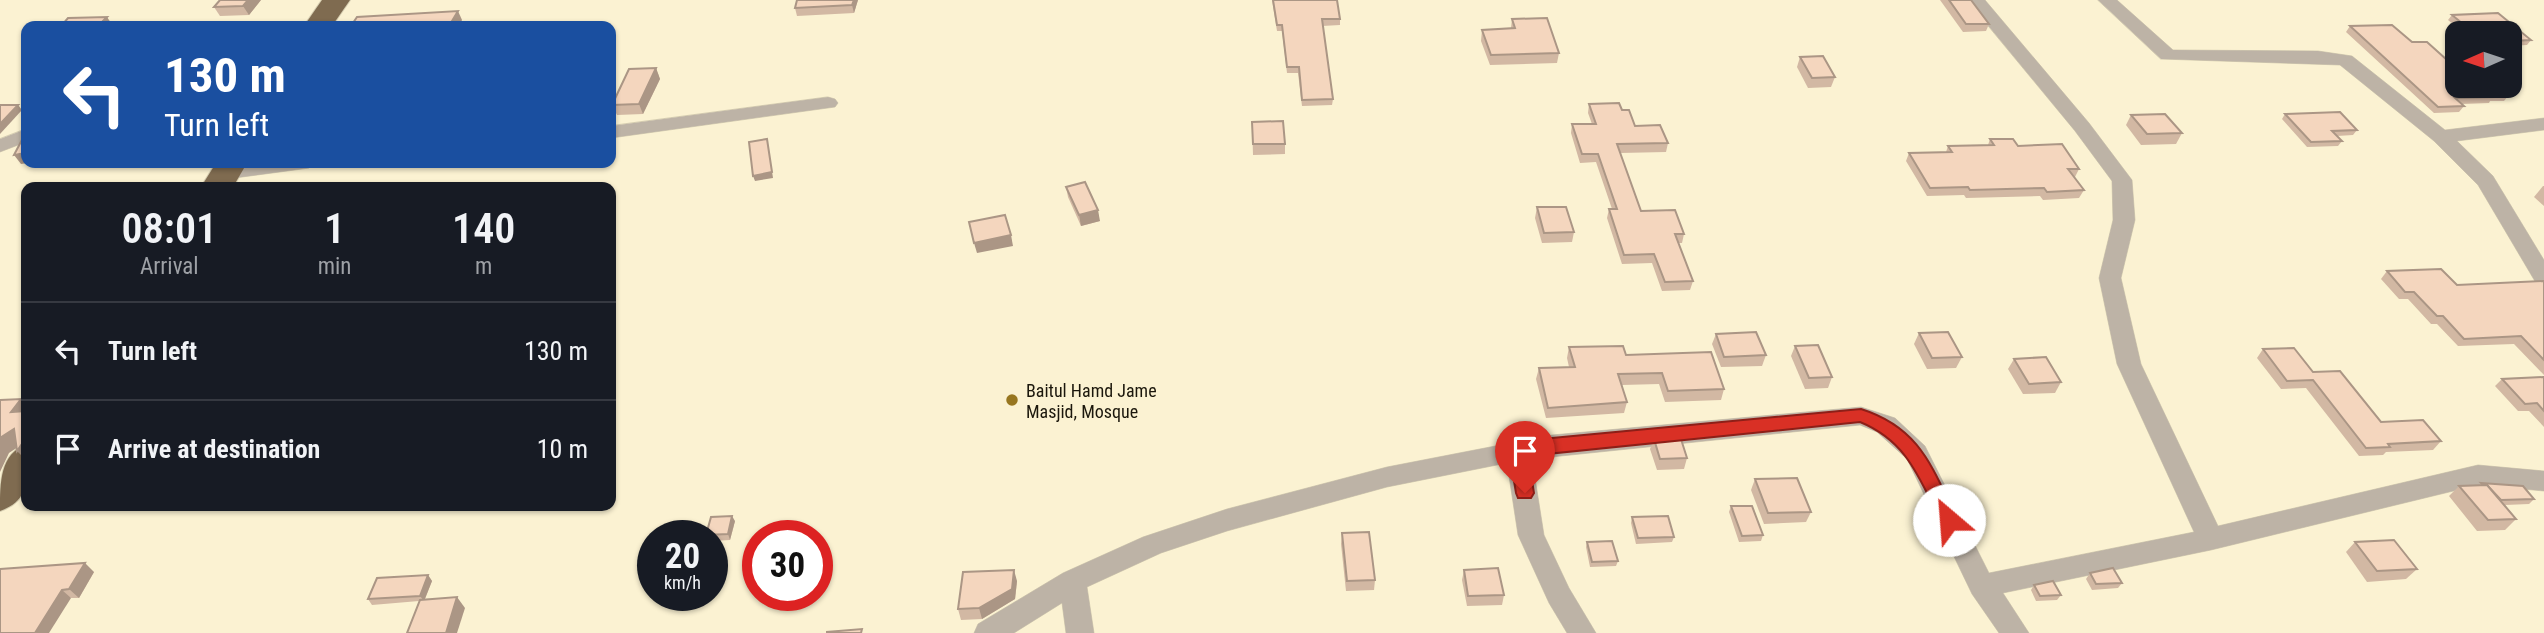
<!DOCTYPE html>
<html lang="en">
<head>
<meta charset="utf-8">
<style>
	body { margin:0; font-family:"Roboto Condensed",sans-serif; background:#242831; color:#f1f3f6; height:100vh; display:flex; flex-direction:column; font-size:26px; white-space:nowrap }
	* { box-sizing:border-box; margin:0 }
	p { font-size:23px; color:#9ea1a6 }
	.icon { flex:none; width:38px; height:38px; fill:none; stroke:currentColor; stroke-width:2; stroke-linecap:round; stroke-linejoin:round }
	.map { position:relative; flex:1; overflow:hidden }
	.drawer { position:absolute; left:21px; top:182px; width:595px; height:329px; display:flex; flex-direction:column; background:#171b24; border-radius:14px; box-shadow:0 2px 5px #0004 }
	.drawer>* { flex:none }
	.banner { position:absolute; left:21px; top:21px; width:595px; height:147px; border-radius:14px; box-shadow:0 2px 5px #0004; background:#1a4fa0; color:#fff; overflow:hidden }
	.needle { width:46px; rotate:267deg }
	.controls { position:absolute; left:2445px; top:21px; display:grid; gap:14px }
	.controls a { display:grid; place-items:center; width:77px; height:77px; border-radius:14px; background:#171b24; box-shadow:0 2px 5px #0004; font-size:35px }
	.speed { position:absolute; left:637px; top:520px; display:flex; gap:14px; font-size:35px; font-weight:700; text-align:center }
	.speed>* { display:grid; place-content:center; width:91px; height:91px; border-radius:50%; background:#171b24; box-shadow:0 2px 5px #0004; line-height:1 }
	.speed small { font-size:18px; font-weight:400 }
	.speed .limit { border:10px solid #d22; background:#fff; color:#111 }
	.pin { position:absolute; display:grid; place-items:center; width:60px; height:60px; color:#fff; margin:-72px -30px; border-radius:50% 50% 50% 0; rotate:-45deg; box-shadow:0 0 7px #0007 }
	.pin .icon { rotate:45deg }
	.me { position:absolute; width:77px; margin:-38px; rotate:333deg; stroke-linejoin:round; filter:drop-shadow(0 0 5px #0008) }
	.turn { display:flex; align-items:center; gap:24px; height:147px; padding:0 28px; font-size:32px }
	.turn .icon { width:91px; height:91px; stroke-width:2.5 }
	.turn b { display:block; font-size:49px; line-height:60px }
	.eta { display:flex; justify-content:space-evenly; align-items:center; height:119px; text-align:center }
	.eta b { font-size:42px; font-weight:600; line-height:49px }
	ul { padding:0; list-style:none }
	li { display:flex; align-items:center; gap:21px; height:98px; padding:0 28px; border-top:2px solid #363941 }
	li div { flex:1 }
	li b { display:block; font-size:26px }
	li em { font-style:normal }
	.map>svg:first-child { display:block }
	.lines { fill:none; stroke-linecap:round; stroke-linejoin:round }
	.minor-casing { stroke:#d7cfb2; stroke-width:1 }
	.highway-casing { stroke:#d7cfb2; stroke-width:2 }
	.minor { fill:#bdb3a6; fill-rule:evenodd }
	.highway { fill:#7f6b50; fill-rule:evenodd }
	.wall { fill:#d2b8a3 }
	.shaded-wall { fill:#ab9685 }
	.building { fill:#f4d6be; stroke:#ab9685; stroke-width:2 }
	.route { fill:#d93025; stroke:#8d1f18; stroke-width:2 }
	.poi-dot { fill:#97761f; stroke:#fbf2d2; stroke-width:2.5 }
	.labels { text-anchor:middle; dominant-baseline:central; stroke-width:7; stroke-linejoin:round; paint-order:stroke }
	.poi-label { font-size:18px; fill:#1b170c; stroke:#fbf2d2; text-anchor:start }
</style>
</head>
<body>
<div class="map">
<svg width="2544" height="633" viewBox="0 0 2544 633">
	<rect width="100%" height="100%" fill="#fbf2d2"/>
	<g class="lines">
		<g class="minor-casing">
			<g id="minor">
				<polygon points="1967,0 1985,0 2089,123 2132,180 2135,220 2121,278 2141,364 2218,526 2478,465 2544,471 2544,491 2478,485 2211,550 2003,593 2029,633 1999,633 1972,594 1907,459 1877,432 1860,425 1532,459 1544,535 1569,588 1596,633 1567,633 1549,603 1518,535 1507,463 1387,487 1227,531 1161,553 1087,587 1094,633 1066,633 1062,603 1014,633 974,633 978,624 1063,573 1143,537 1227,509 1387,467 1552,435 1861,407 1895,418 1925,446 1989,573 2194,532 2117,364 2099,278 2113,220 2112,181 2075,131"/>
				<polygon points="2098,0 2117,0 2173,50 2318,51 2352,56 2445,130 2544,118 2544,130 2457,141 2493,176 2544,260 2544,286 2536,283 2478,185 2434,141 2340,65 2161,59"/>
				<polygon points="828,97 835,99 838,103 835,107 611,138 611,126"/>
				<polygon points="26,129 26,142 0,152 0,139"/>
				<polygon points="256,163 312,163 309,168 302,169 227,179 220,178 217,173 220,168"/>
			</g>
		</g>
		<g class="highway-casing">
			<g id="highway">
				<polygon points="322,0 350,0 332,26 304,26"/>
				<polygon points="216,163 247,163 233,187 201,187"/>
				<path d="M 26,444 C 27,473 33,500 0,511 C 0,482 0,455 26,444 Z"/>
			</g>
		</g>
		<use href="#minor" class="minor"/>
		<use href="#highway" class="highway"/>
	</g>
	<g class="wall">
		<polygon points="261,0 249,15 220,16 214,7"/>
		<polygon points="797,0 858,0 854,13 797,16 795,8"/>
		<polygon points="1272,0 1337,0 1340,19 1340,25 1322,26 1333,99 1332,105 1302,106 1298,73 1287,73 1282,31 1277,31"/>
		<polygon points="1940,0 1971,0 1989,24 1986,31 1963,32"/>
		<polygon points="2452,15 2531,40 2527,45 2510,46 2510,33 2464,33 2448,20"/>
		<polygon points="1512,19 1559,53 1557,63 1490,65 1481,41 1482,30 1511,28"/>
		<polygon points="2350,26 2412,42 2457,69 2509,95 2504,101 2490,101 2489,103 2462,104 2464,106 2459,112 2434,113 2346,32"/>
		<polygon points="1800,57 1835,77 1831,87 1808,88 1797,67"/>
		<polygon points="656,68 660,79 643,114 617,115 612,105"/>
		<polygon points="1589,104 1622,110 1635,126 1668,143 1666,152 1620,153 1641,211 1684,234 1682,243 1678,243 1693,281 1690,290 1662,291 1652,263 1622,264 1607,218 1609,209 1612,209 1596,162 1580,163 1571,133 1572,124 1592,124 1588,113"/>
		<polygon points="2285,114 2357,130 2353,135 2337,136 2342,141 2338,146 2307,147 2282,119"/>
		<polygon points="2131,115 2182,133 2176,144 2141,145 2126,125"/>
		<polygon points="1252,122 1285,144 1285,154 1253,155"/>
		<polygon points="1990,139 2018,146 2079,169 2075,177 2074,177 2084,190 2079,198 2043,200 2040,196 1966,198 1964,195 1927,196 1906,161 1909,153 1946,152 1948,146 1988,145"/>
		<polygon points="53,163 78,163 55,165"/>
		<polygon points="2543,186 2544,186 2544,206 2534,197"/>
		<polygon points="1066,187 1100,221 1081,226 1068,197"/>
		<polygon points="1537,207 1574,232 1572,242 1542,243 1535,218"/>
		<polygon points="2387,271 2457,285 2544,281 2544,375 2514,344 2458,346 2437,324 2431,324 2408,299 2399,299 2381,279"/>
		<polygon points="1919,333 1962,357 1956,368 1927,369 1914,344"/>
		<polygon points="1716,334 1766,355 1762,366 1721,367 1712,344"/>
		<polygon points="1795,346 1832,377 1828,388 1805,389 1791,356"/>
		<polygon points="1569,347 1626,355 1724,389 1721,400 1665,402 1659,384 1622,385 1627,402 1624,413 1546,418 1536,379 1539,368 1569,367 1567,358"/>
		<polygon points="2263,349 2313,372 2381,422 2441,441 2433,450 2386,452 2383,455 2359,456 2306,388 2281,389 2257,358"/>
		<polygon points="2014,359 2061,382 2055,393 2023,394 2008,369"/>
		<polygon points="2544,377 2544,427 2529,411 2518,411 2495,386 2502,379"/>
		<polygon points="1654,439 1687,458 1684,469 1657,470 1650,449"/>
		<polygon points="1755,479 1811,512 1806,522 1764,524 1751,490"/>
		<polygon points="2481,483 2534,499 2529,504 2505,505 2516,519 2505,530 2477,531 2449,496 2459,486 2479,485"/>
		<polygon points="1731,506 1763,535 1761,541 1739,542 1729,512"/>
		<polygon points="1632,517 1674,537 1672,542 1636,544 1631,523"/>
		<polygon points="735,521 730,540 712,541 712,536"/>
		<polygon points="1342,533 1375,580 1374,590 1346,591 1341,544"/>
		<polygon points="1587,542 1618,561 1616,566 1590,567 1586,547"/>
		<polygon points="2355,542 2417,569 2406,579 2367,582 2346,552"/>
		<polygon points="0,569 94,572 79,598 71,598"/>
		<polygon points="1464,570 1504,595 1502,605 1467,606 1462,580"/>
		<polygon points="2090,573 2122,583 2118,588 2092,590 2086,579"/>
		<polygon points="428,575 432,581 425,599 465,608 419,601 372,605 368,599"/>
		<polygon points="1017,581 1015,599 982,619 961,620 958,609"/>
		<polygon points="2034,585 2061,595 2057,600 2036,601 2031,590"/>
	</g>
	<g class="shaded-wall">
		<polygon points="248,0 261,0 249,15 243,6"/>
		<polygon points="854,0 858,0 854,13 852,5"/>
		<polygon points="458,11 462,20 459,26 449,26"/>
		<polygon points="107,17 113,26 98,26"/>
		<polygon points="656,68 660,79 643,114 639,104"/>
		<polygon points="18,105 22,110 0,134 0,124"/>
		<polygon points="767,139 773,178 755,181 753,176"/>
		<polygon points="26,153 26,163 28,163 21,164 14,155"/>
		<polygon points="1098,210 1100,221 1081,226 1079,215"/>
		<polygon points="1011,235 1013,246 977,253 974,243"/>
		<polygon points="21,399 26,405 26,421 11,412"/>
		<polygon points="14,429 26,438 26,460 17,451 21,445 9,453 0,472 0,438"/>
		<polygon points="732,516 735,521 730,540 728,534"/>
		<polygon points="85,563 94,572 79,598 69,589"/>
		<polygon points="1014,570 1017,581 1015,599 982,619 979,608"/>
		<polygon points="428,575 432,581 424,601 420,596"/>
		<polygon points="62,590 71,598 49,633 35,633"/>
		<polygon points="457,597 465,608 457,633 446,633"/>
	</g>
	<g class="building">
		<polygon points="220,0 248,0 243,6 214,7"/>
		<polygon points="797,0 854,0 852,5 795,8"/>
		<polygon points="1273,0 1337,0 1340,19 1322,19 1333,99 1302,100 1299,67 1287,67 1282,25 1277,25"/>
		<polygon points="1949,0 1971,0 1989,24 1966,24"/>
		<polygon points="458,11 449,26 351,26 357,17"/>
		<polygon points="2498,13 2531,40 2510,41 2510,33 2474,33 2452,15"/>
		<polygon points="107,17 98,26 53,26 55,24 63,24 68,18"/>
		<polygon points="1547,18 1559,53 1491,55 1482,30 1515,28 1512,19"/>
		<polygon points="2392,25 2412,42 2427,42 2457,69 2457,86 2499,86 2509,95 2492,95 2494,97 2455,98 2464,106 2438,107 2350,26"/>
		<polygon points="1823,56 1835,77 1812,78 1800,57"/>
		<polygon points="656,68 639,104 612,105 629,69"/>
		<polygon points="1619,103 1622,110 1629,110 1635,126 1660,125 1668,143 1617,144 1641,211 1675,210 1684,234 1675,234 1693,281 1665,282 1654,254 1624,255 1609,209 1617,209 1598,154 1582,154 1572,124 1596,124 1589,104"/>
		<polygon points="0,105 18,105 0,124"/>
		<polygon points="2340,112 2357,130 2332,131 2342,141 2311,142 2285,114"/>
		<polygon points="2165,114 2182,133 2147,134 2131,115"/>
		<polygon points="1283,121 1285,144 1253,144 1252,122"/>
		<polygon points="26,132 26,153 14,155"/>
		<polygon points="767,139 772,172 753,176 749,142"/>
		<polygon points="1990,139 2013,139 2018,146 2062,144 2079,169 2068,169 2084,190 2047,192 2044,188 1970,190 1968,187 1930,188 1909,153 1952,152 1948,146 1994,145"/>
		<polygon points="1085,182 1098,210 1079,215 1066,187"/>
		<polygon points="1537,207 1566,207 1574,232 1544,233"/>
		<polygon points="1005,215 1011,235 974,243 969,222"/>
		<polygon points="2441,269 2457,285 2544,281 2544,360 2521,336 2464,339 2443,316 2437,316 2414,292 2405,292 2387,271"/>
		<polygon points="1756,332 1766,355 1724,357 1716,334"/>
		<polygon points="1948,332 1962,357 1932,358 1919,333"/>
		<polygon points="1818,345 1832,377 1809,378 1795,346"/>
		<polygon points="1623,346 1626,355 1711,352 1724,389 1668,391 1662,373 1618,374 1627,402 1548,408 1539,368 1575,367 1569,347"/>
		<polygon points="2294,348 2313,372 2340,371 2381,422 2423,420 2441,441 2388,444 2390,447 2366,448 2313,380 2287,381 2263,349"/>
		<polygon points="2046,357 2061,382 2029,384 2014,359"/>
		<polygon points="2544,377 2544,411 2537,403 2525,404 2502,379"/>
		<polygon points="21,399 11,412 26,411 26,438 17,451 14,429 0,438 0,400"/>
		<polygon points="1680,436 1687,458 1660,459 1654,439"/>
		<polygon points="1797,478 1811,512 1768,513 1755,479"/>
		<polygon points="2481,483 2523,486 2534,499 2501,500 2487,485 2483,485"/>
		<polygon points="2487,485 2516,519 2488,520 2459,486"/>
		<polygon points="1731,506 1752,506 1763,535 1742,536"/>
		<polygon points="732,516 728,534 706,535 711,517"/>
		<polygon points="1668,516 1674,537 1638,538 1632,517"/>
		<polygon points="1369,532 1375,580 1347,581 1342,533"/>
		<polygon points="2394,540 2417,569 2377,571 2355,542"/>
		<polygon points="1612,541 1618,561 1592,562 1587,542"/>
		<polygon points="85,563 69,589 62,590 35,633 41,633 0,633 0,569"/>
		<polygon points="1498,568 1504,595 1468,596 1464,570"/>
		<polygon points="2113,568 2122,583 2096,584 2090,573"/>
		<polygon points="1014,570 1012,589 979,608 958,609 963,572"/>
		<polygon points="428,575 420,596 368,599 377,578"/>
		<polygon points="2053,581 2061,595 2040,596 2034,585"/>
		<polygon points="457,597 446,633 407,633 420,600"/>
		<polygon points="862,629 861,633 827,633 827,632"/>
	</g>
	<path class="route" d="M 1861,409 C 1921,428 1932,468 1958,520 L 1956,525 L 1949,527 L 1943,525 C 1920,481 1909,442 1860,422 L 1528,456 L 1534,493 L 1531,498 L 1518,498 L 1516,493 L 1509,451 L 1512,446 L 1552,438 Z"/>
	<circle class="poi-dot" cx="1012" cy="400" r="7"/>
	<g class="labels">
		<g class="poi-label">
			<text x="1026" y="390">Baitul Hamd Jame<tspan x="1026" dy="21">Masjid, Mosque</tspan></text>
		</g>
	</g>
</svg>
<div class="controls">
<a><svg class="needle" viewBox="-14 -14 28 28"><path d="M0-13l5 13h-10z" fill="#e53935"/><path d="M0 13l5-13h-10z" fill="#9ea1a6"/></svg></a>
</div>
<div class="speed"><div>20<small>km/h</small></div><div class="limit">30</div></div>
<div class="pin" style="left:1525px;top:493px;background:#d93025"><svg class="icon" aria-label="arrive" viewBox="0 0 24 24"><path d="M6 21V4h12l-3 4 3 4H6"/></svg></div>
<svg class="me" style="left:1949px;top:520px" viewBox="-20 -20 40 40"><circle r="19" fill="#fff"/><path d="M0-13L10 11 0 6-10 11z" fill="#d93025"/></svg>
<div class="banner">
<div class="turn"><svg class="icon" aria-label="left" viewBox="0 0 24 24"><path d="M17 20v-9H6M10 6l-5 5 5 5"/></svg><div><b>130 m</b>Turn left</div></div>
</div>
<section class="drawer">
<div class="eta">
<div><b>08:01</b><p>Arrival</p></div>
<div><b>1</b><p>min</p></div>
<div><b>140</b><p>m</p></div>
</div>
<ul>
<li><svg class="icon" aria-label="left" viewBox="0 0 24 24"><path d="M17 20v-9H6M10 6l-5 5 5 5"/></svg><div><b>Turn left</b></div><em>130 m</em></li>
<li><svg class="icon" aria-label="arrive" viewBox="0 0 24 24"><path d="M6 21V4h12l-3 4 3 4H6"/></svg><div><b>Arrive at destination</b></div><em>10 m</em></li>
</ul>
</section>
</div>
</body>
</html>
